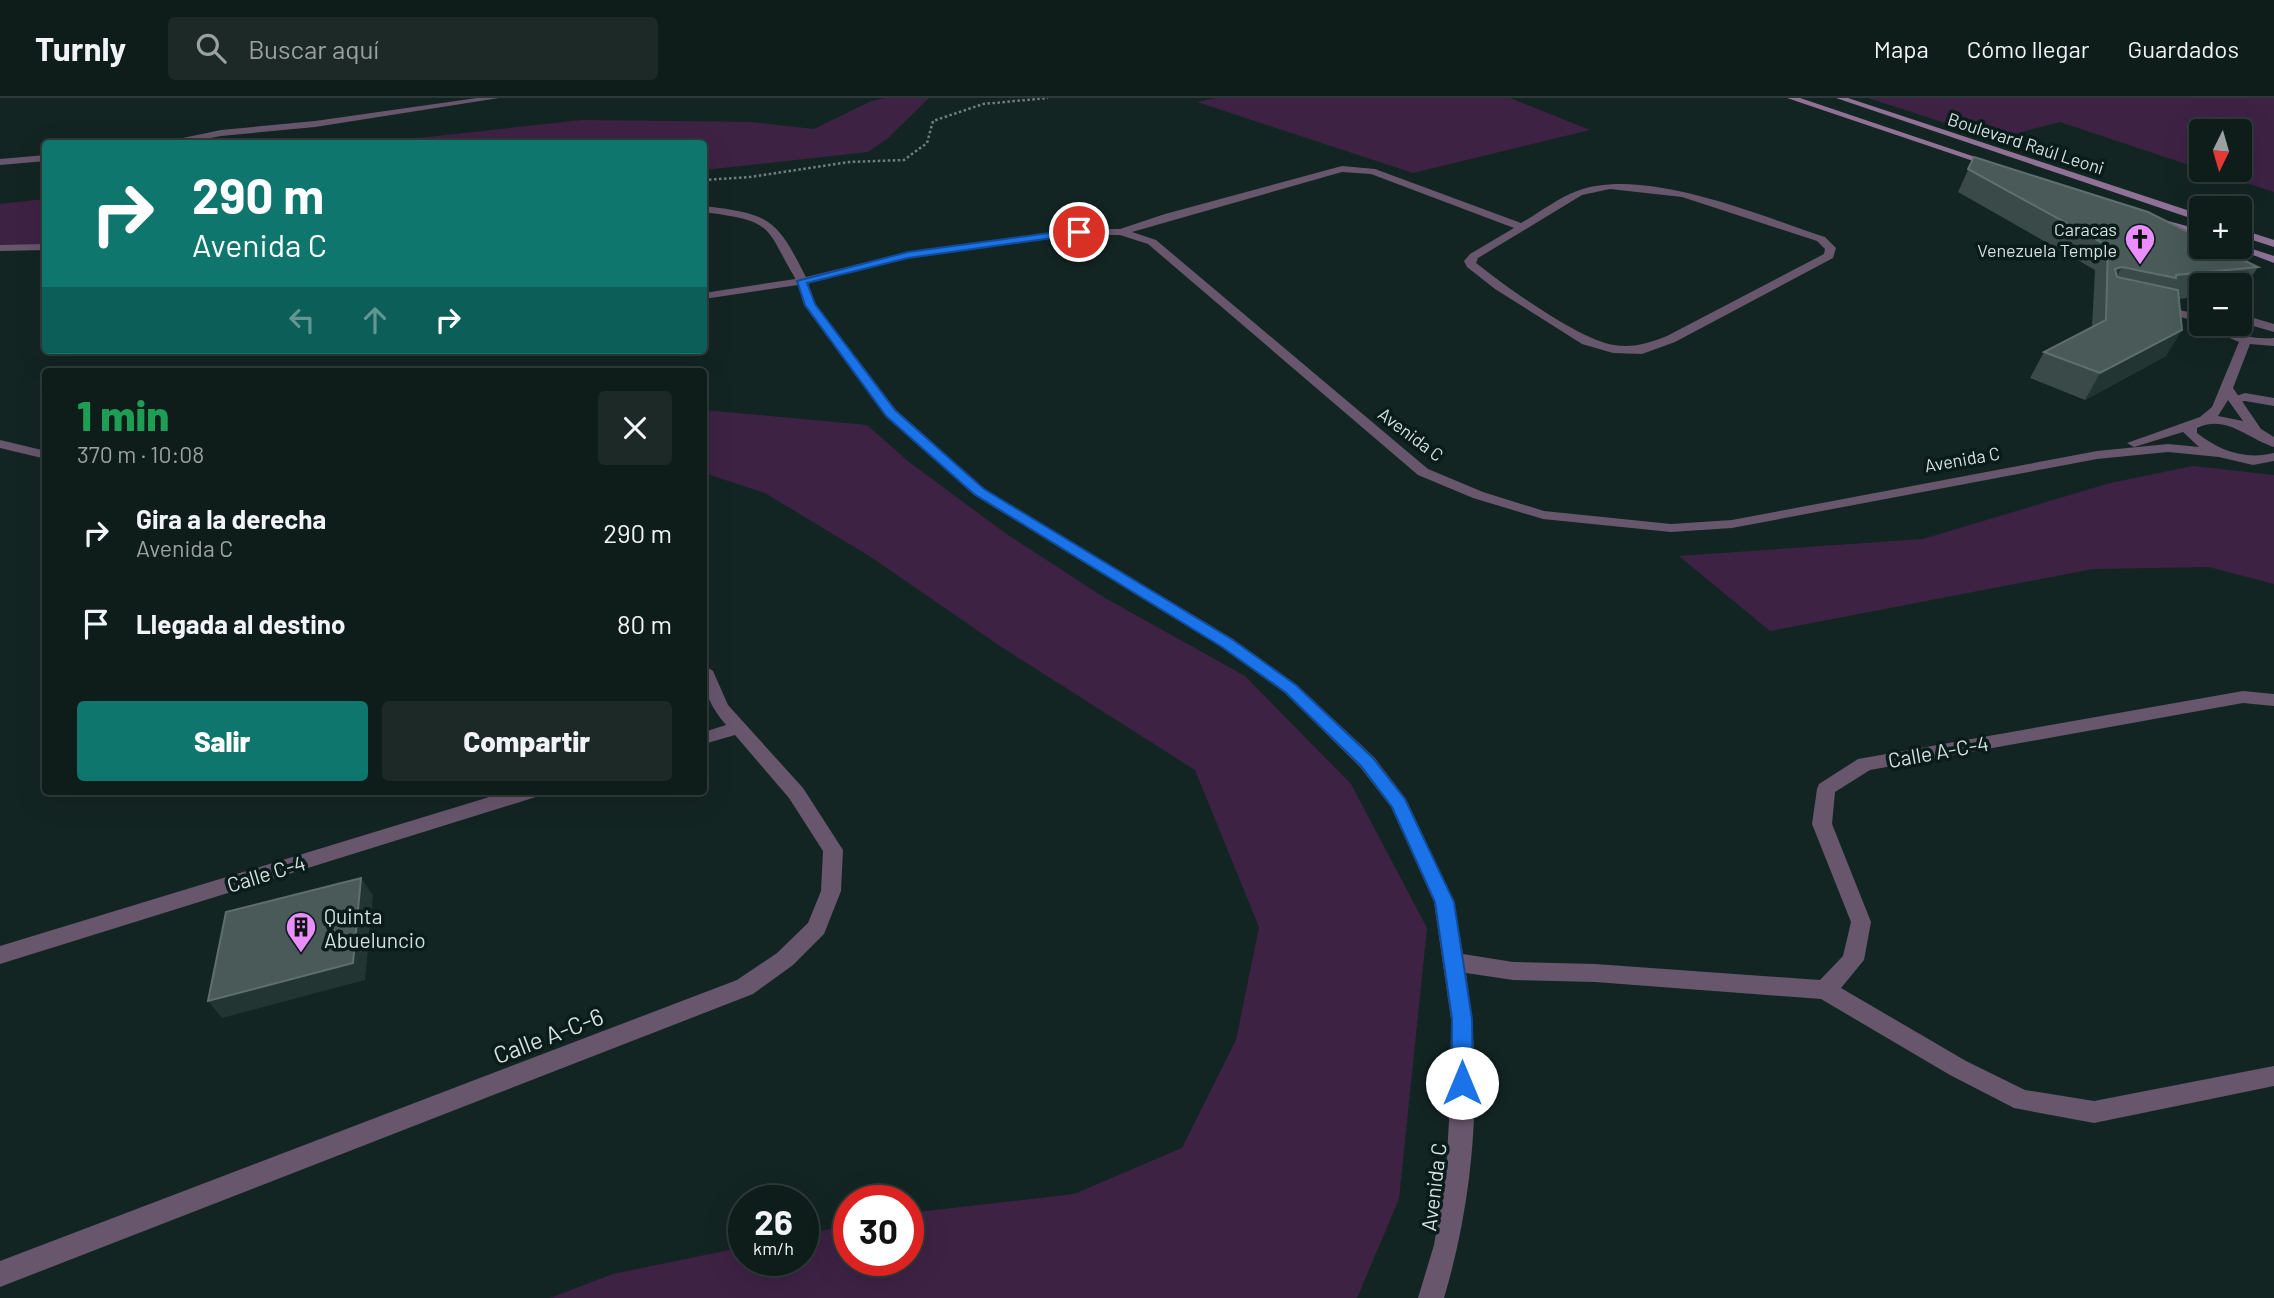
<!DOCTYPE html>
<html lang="es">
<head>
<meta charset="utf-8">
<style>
	body { margin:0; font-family:Barlow,sans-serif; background:#1c2927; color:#f1f3f6; height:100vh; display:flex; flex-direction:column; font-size:26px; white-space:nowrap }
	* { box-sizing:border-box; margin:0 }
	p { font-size:23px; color:#9ba1a2 }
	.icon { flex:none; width:38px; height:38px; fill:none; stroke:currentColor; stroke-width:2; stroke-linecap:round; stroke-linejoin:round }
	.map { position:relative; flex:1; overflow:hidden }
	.drawer { position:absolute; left:42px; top:270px; width:665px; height:427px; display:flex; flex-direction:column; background:#0e1c1a; border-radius:7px; box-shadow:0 7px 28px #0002,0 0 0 2px #2e3a39 }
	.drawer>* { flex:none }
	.guide { position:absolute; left:42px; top:42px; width:665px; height:214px; border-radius:7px; box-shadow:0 7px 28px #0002,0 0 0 2px #2e3a39; background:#0f766e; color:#fff; overflow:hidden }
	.needle { width:46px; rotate:185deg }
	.fabs { position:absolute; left:2189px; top:21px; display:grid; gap:14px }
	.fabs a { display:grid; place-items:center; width:63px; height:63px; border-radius:7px; background:#0e1c1a; box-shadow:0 7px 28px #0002,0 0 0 2px #2e3a39; font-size:35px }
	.speed { position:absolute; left:728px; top:1087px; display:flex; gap:14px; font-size:35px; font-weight:700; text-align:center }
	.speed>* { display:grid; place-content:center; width:91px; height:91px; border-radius:50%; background:#0e1c1a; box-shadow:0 7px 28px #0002,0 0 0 2px #2e3a39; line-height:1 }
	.speed small { font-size:18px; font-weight:400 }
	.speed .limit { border:10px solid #d22; background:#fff; color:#111 }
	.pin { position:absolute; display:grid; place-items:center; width:60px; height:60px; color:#fff; margin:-30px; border:4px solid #fff; border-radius:50%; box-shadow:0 2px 7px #0007 }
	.me { position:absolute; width:77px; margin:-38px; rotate:0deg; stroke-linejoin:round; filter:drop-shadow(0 0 5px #0008) }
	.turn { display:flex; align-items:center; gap:24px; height:147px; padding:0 35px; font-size:32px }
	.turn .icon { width:91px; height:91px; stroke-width:2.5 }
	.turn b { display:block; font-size:49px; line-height:60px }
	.lanes { display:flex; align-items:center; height:66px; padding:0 35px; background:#0003; justify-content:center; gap:35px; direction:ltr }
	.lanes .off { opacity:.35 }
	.round { display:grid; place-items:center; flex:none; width:74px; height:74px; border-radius:7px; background:#1c2927 }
	.summary { display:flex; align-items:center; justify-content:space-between; height:119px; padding:0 35px }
	h1 { font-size:42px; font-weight:800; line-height:52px; color:#1e9e55 }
	.primary-button { display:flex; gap:14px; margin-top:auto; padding:14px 35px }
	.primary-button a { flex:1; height:80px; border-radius:7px; background:#0f766e; color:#fff; font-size:28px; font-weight:800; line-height:80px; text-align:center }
	.primary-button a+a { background:#1c2927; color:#f1f3f6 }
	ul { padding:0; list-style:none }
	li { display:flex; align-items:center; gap:21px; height:91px; padding:0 35px }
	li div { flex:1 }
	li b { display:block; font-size:26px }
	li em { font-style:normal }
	header { display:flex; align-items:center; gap:42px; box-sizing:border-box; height:98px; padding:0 35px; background:#0e1c1a; border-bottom:2px solid #2e3a39 }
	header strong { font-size:33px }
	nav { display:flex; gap:38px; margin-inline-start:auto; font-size:24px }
	.search { width:490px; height:63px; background:#1c2927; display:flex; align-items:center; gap:18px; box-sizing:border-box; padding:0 24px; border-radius:7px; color:#9ba1a2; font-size:26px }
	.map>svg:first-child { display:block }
	.green { fill:#3e2244 }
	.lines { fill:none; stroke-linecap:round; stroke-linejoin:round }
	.path { stroke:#707f7d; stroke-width:2.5; stroke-dasharray:2.5 2.5; stroke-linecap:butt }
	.lane { fill:#68566c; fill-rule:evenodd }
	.street { fill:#68566c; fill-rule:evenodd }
	.secondary { fill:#917297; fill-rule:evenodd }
	.wall { fill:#394a48 }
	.shaded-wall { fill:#233533 }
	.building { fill:#495a58; stroke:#5f6f6d; stroke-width:2 }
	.route { fill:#1a73e8; stroke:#114b97; stroke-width:2 }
	.labels { text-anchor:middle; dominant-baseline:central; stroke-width:7; stroke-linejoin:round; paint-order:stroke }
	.far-street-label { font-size:18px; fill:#d4dfde; stroke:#0a1c1a }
	.far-poi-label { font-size:18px; fill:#d4dfde; stroke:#0a1c1a; text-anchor:end }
	.street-label { font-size:21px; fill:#d4dfde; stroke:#0a1c1a }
	.poi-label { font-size:21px; fill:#d4dfde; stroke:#0a1c1a; text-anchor:start }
	.near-street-label { font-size:24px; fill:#d4dfde; stroke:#0a1c1a }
</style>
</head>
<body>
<header>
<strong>Turnly</strong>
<div class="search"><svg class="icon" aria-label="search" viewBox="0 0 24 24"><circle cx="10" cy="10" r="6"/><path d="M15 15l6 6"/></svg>Buscar aquí</div>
<nav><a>Mapa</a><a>Cómo llegar</a><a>Guardados</a></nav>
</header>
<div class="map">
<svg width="2274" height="1200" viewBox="0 0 2274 1200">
	<rect width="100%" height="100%" fill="#132523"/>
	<g class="green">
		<polygon points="885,0 929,0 887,41 868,54 704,72 704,46 393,45 418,40 582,22 750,24 814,31 869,4"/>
		<polygon points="1216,0 1510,0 1590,32 1413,75 1197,4"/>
		<polygon points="1868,0 2274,0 2274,94 2205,72 2240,72 2240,33 2202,33 2201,71 2060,24 1995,41"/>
		<polygon points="45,101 45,148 0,149 0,106"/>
		<polygon points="704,312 867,327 909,364 1005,435 1105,500 1245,578 1351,686 1427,830 1399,1101 1357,1200 550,1200 613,1176 744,1149 744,1162 803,1162 803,1137 849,1127 849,1162 908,1162 908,1115 1074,1096 1182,1050 1236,942 1259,829 1195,672 1000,548 871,459 765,395 704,375"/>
		<polygon points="2193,368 2274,377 2274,486 2209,469 2093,471 1770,533 1679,458 1923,441 2110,385"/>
	</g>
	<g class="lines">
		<polyline class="path" points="704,82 750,79 849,64 904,62 927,45 933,23 983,6 1048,0"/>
		<g class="lane">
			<path d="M 704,108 C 773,116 777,122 808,183 L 806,185 L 798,185 C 763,127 777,124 704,114 Z"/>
			<polygon points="2245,295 2274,300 2274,308 2245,303 2234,305 2227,301"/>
		</g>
		<g class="street">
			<polygon points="477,0 499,0 315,29 221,38 177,46 154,46 221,32 315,23"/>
			<polygon points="46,57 46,63 0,67 0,61"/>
			<path d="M 1342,68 L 1375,71 L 1521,125 C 1539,115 1558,100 1577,93 C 1644,68 1758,117 1825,139 L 1836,150 L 1833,160 L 1675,244 L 1642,256 L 1613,255 L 1582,246 L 1495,191 L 1467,169 L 1464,163 L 1470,156 L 1514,130 L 1371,76 L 1342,74 L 1132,134 L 1156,142 L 1428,371 L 1483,394 L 1544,413 L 1671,426 L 1732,422 L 2097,353 L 2168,346 L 2199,349 L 2183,334 L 2134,349 L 2127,345 L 2200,319 L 2212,309 L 2239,244 L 2225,238 L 2212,226 C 2225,226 2228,231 2239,235 C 2250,240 2262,241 2274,240 L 2274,248 L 2250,246 L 2233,290 L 2261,331 L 2274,339 L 2274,349 C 2248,341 2226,316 2197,330 L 2197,335 C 2220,353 2245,362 2274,355 L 2274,363 L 2253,367 L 2219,359 L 2168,354 L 2097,361 L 1732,430 L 1671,434 L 1543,421 L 1473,400 L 1418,377 L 1148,146 L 1120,137 L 1079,137 L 908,160 L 808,185 L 816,207 L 896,312 L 984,391 L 1233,541 L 1297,587 L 1374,659 L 1406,701 L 1454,804 L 1463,856 L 1513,864 L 1595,866 L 1820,882 L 1843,858 L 1851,824 L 1812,726 L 1817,691 L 1819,686 L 1858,661 L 2243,593 L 2274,596 L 2274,608 L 2243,605 L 1870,672 L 1835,694 L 1832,726 L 1871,824 L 1864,862 L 1841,890 L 1966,963 L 2025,992 L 2094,1003 L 2274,968 L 2274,988 L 2094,1025 L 2014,1010 L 1950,977 L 1821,901 L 1595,884 L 1513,882 L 1466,875 C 1483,982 1475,1096 1444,1200 L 1418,1200 L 1434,1147 L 1446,1074 L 1450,1006 L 1451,921 L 1434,804 L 1391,709 L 1360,669 L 1285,595 L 1221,549 L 974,397 L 886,318 L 804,207 L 798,187 L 704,201 L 704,195 L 802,180 L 908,154 L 1079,131 L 1120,131 L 1165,116 ZM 1610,91 L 1682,99 L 1817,143 L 1825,151 L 1824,156 L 1667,238 C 1649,245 1634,250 1614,247 C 1579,242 1505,188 1476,165 L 1478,160 L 1582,97 ZM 2228,302 L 2243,323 L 2218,318 Z"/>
			<polygon points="46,146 46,152 0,153 0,147"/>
			<polygon points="2157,207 2202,217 2202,224 2153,213 2151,211"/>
			<polygon points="2240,216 2274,226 2274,234 2240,224"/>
			<polygon points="0,342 46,353 46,361 0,350"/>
			<path d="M 704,567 L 713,573 L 728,607 L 803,690 L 843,752 L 841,793 L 824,836 L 793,867 L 753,896 L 0,1189 L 0,1163 L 737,882 L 777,855 L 808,825 L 821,793 L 823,753 L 789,700 L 735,637 L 704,646 L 704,634 L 726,627 C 710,608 702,592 704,567 Z"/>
			<polygon points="509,693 541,693 539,698 0,866 0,848"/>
		</g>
		<g class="secondary">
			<polygon points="1787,0 1800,0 1999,67 1991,69"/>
			<polygon points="1836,0 1848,0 2202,117 2202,124"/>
			<polygon points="2149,118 2202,132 2202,139 2149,122"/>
			<polygon points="2240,131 2274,142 2274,149 2240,138"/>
			<polygon points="2240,147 2274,158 2274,165 2232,149 2240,149"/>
		</g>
	</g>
	<polygon class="wall" points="1974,59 2258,169 2242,194 2240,195 2240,187 2202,187 2202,198 2179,201 2166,258 2085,302 2030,280 2044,254 2092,229 2095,172 1958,94"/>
	<g class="shaded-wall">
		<polygon points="2122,169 2108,194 2115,171"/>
		<polygon points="2182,232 2166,258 2085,302 2100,275"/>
		<polygon points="361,780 373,797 365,882 222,920 208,903"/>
	</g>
	<g class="building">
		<polygon points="1974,59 2148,114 2202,141 2202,149 2217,149 2258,169 2176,177 2176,180 2122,169 2115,171 2117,179 2178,192 2182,232 2100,275 2044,254 2106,222 2108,148 1968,71"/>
		<polygon points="361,780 353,865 208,903 226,814"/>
	</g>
	<polygon class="route" points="1079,131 1082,132 1082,136 908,160 807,185 815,206 895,312 984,391 1233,542 1296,587 1373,660 1405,701 1454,804 1472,921 1473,985 1470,991 1462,994 1455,991 1452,985 1452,921 1435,804 1392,709 1361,668 1285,594 1222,549 974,396 886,318 805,207 797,183 908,154"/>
	<defs>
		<g id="church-pin" transform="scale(1.575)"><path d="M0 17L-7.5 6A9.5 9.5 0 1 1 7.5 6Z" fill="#ea8dfd" stroke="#0a1c1a"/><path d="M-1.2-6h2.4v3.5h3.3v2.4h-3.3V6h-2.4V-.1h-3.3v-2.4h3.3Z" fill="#111"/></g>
		<g id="building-pin" transform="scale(1.575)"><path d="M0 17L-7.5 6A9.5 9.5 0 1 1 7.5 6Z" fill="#ea8dfd" stroke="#0a1c1a"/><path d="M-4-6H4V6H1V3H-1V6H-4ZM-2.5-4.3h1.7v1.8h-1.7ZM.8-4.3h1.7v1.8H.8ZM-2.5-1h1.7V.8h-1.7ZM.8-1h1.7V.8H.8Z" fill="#111"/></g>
	</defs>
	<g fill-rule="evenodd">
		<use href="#church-pin" x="2140" y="141"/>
		<use href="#building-pin" x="301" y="829"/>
	</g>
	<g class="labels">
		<g class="far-street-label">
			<text transform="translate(2026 45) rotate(18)">Boulevard Raúl Leoni</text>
			<text transform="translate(1411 336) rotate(37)">Avenida C</text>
			<text transform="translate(1962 361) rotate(-10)">Avenida C</text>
		</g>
		<g class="far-poi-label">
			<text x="2117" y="131">Caracas<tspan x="2117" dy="21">Venezuela Temple</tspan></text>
		</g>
		<g class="street-label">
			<text transform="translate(1938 653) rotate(-10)">Calle A-C-4</text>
			<text transform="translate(266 775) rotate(-17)">Calle C-4</text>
			<text transform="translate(1433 1089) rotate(-83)">Avenida C</text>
		</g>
		<g class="poi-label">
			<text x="324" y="817">Quinta<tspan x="324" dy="24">Abueluncio</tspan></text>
		</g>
		<g class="near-street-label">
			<text transform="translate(548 937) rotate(-21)">Calle A-C-6</text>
		</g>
	</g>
</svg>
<div class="fabs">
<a><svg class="needle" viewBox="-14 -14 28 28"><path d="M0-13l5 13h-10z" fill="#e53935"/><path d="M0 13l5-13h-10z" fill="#9ba1a2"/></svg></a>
<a>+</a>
<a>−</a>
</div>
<div class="speed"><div>26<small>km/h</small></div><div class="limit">30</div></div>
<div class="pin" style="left:1079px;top:134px;background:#d93025"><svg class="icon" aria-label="arrive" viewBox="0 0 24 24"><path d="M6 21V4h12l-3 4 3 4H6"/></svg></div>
<svg class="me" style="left:1462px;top:985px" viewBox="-20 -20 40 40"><circle r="19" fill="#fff"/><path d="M0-13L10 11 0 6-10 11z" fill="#1a73e8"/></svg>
<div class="guide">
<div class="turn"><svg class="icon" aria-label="right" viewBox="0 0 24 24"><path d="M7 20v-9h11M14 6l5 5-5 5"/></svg><div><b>290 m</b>Avenida C</div></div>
<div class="lanes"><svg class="icon off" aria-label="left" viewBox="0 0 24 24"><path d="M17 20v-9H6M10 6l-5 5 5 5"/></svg><svg class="icon off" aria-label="ahead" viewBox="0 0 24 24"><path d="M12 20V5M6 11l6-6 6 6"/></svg><svg class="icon" aria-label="right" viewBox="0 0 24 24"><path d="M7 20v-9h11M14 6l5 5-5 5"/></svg></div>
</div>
<section class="drawer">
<div class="summary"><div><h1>1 min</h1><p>370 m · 10:08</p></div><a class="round"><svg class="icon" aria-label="close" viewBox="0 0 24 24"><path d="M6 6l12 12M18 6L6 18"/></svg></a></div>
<ul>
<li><svg class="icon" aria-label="right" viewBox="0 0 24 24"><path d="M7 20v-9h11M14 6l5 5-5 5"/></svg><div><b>Gira a la derecha</b><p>Avenida C</p></div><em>290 m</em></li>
<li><svg class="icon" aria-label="arrive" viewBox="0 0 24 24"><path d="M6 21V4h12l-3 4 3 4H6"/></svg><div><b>Llegada al destino</b></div><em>80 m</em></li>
</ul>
<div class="primary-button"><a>Salir</a><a>Compartir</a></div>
</section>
</div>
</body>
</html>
